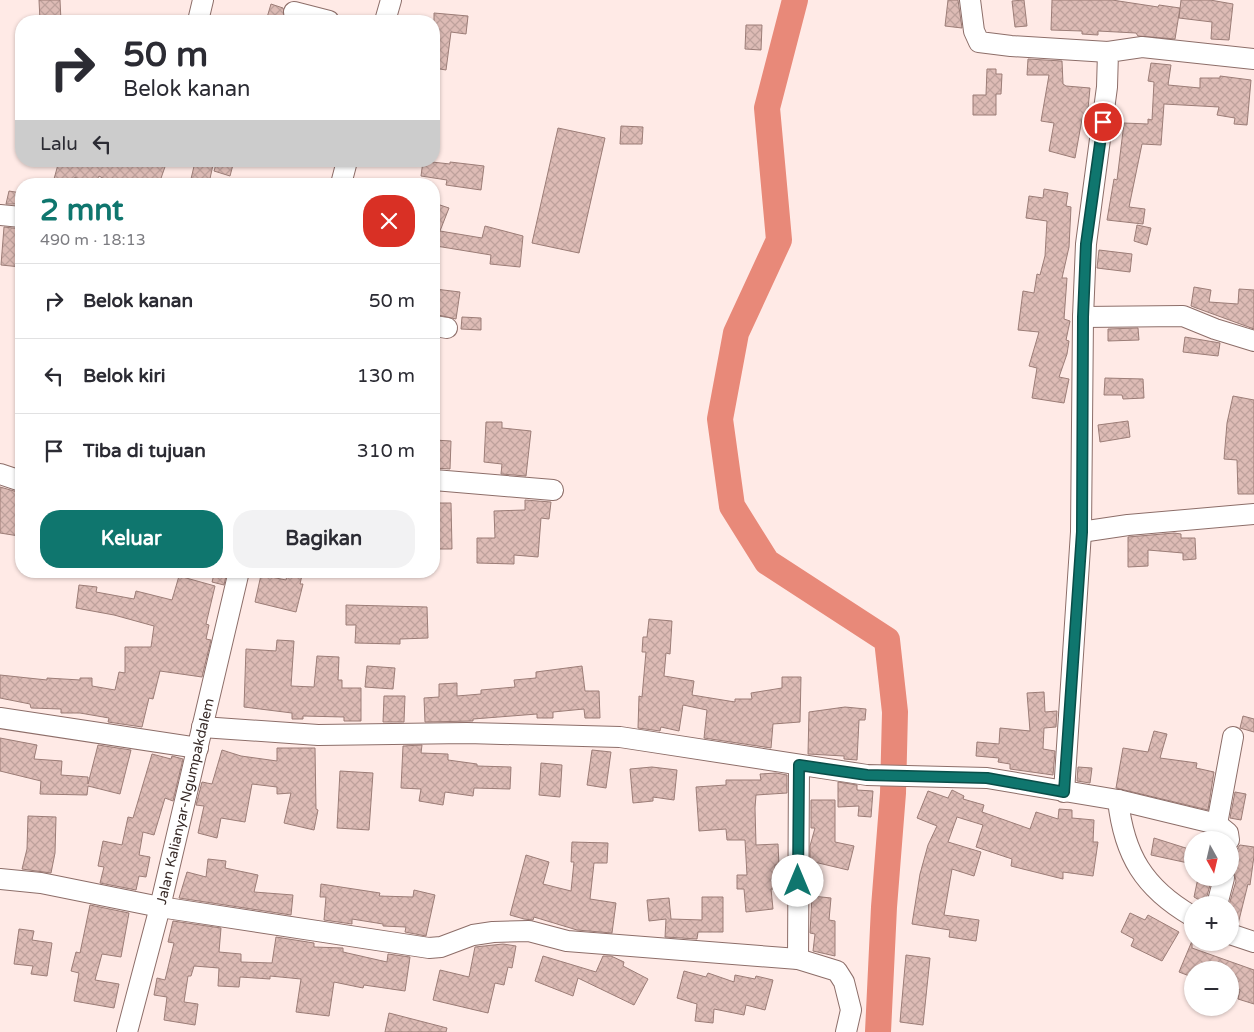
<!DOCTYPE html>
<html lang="id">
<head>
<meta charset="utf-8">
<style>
	body { margin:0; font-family:"Varela Round",sans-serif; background:#f2f2f3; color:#2b2b33; height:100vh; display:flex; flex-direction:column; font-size:19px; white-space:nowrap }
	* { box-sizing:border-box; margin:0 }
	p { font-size:16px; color:#7c7c81 }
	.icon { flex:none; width:28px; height:28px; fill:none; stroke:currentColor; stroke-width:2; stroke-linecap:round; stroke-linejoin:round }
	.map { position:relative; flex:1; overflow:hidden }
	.panel { position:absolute; left:15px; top:178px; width:425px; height:400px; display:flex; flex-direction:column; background:#fff; border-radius:20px; box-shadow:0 1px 4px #0004 }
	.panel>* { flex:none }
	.top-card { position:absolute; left:15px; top:15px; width:425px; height:152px; border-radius:20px; box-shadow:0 1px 4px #0004; background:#fff; color:#2b2b33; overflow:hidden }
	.needle { width:32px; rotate:172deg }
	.buttons { position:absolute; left:1184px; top:831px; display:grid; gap:10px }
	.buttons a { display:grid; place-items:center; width:55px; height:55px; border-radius:50%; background:#fff; box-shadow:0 1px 4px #0004; font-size:25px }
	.pin { position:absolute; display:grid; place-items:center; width:42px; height:42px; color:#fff; margin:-21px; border:2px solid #fff; border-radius:50%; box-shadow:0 1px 5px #0007 }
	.me { position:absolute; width:55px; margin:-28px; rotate:0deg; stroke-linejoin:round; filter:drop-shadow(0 0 4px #0008) }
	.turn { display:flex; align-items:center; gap:18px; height:105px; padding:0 25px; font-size:22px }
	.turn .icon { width:65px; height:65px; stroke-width:2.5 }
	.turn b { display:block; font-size:35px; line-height:42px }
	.then { display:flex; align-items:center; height:48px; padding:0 25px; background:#0003; gap:10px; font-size:19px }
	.round { display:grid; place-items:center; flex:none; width:52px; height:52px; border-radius:20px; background:#f2f2f3 }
	.headline { display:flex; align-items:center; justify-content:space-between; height:85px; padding:0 25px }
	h1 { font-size:30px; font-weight:800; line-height:38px; color:#0f766e }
	.button { display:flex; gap:10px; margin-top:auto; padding:10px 25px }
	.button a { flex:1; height:58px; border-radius:20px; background:#0f766e; color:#fff; font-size:20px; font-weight:800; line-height:58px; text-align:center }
	.button a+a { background:#f2f2f3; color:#2b2b33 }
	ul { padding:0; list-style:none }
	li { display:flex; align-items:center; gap:15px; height:75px; padding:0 25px; border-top:1px solid #e1e1e2 }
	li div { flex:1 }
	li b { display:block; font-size:19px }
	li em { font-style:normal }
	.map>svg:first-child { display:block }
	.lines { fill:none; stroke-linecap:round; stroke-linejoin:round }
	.river { stroke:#e88979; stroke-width:26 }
	.building { fill:url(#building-cross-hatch); stroke:#9c7d77 }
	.minor-casing { stroke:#8d6e69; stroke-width:22 }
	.minor { stroke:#fff; stroke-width:20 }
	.route-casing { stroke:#0a4d48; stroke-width:12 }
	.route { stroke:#0f766e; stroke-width:9 }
	.labels { text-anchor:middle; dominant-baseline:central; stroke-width:4.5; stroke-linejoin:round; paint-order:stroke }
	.street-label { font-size:14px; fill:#382b28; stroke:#fff }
</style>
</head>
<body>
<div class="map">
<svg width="1254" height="1032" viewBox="0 0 1254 1032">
	<defs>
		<pattern id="building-cross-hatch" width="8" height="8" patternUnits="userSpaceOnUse" patternTransform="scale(1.25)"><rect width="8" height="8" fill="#ddbbb5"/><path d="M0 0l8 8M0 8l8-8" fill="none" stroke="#bea19c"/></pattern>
	</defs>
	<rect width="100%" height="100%" fill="#ffeae6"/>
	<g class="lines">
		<polyline class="river" points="795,0 767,108 779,240 736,333 720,419 732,506 767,562 887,640 895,712 893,793 884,907 878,1032"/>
	</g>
	<g class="building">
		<polygon points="39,0 60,0 61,21 40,21"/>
		<polygon points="948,0 958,0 962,28 945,26"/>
		<polygon points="1024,0 1027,26 1015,27 1012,1"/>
		<polygon points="1052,0 1112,0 1158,7 1159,5 1180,8 1175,39 1138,36 1136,33 1098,31 1098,35 1082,34 1082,31 1051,30"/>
		<polygon points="1181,0 1210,0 1233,4 1229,40 1211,39 1212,22 1179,18"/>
		<polygon points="271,4 283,8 286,21 266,21"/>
		<polygon points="434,13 468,16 466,34 451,32 446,70 434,68"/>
		<polygon points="746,25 762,25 761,50 745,49"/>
		<polygon points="1028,59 1062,61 1063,84 1066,86 1090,88 1087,119 1082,119 1075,158 1049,151 1054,123 1041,121 1049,75 1027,75"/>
		<polygon points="1151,63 1171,65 1168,85 1200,88 1200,78 1220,78 1220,76 1251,80 1247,125 1234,124 1235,118 1217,115 1219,107 1164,104 1161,145 1142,144 1129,207 1145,209 1143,224 1107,220 1114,179 1117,180 1124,123 1148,124 1148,119 1152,120 1154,82 1148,81"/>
		<polygon points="987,69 996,69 996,74 1002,74 1001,94 996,94 996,115 973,115 973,95 986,95"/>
		<polygon points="621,126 643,127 642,144 620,144"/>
		<polygon points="558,128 605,138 579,253 532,243"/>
		<polygon points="59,161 167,161 159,184 141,184 131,179 129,184 123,184 112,178 110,182 99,176 95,184 88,184 75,177 73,184 69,184 54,179"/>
		<polygon points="217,161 234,161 230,176 214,171"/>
		<polygon points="423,161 450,164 450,162 484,166 481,190 446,185 447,180 421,176"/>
		<polygon points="195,162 213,165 209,183 191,179"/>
		<polygon points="1044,189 1068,193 1066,206 1071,207 1069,247 1062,278 1067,278 1064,319 1070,321 1066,340 1069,341 1067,354 1059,377 1069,379 1064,403 1032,398 1037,368 1029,366 1039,332 1018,330 1023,291 1034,293 1037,274 1040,275 1045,256 1047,221 1026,218 1029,196 1043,198"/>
		<polygon points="9,191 21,193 21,204 6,204"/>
		<polygon points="434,203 449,208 440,231 482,238 485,226 523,236 520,267 490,264 491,255 436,246 438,239 434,245"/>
		<polygon points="1137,225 1151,228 1147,245 1134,241"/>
		<polygon points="4,227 21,229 21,267 1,265"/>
		<polygon points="1099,250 1132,254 1130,272 1097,268"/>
		<polygon points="1194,287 1211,290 1209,302 1238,304 1239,289 1254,290 1254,329 1191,306"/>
		<polygon points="435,289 460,292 456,319 434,314"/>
		<polygon points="462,317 481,318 481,330 461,329"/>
		<polygon points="1138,328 1139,340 1108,341 1108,329"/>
		<polygon points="1185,337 1220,343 1218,356 1183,352"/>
		<polygon points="1105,378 1143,379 1144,398 1123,399 1122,395 1104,395"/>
		<polygon points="1233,396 1254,400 1254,494 1238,494 1237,460 1224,459 1227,423"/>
		<polygon points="1128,421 1130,437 1100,442 1098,425"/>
		<polygon points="486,422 502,422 502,428 531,431 526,476 501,474 502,464 484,462"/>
		<polygon points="434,440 451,441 450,469 434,468"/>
		<polygon points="0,487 21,493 21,523 19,536 0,533"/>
		<polygon points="525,500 551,502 549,519 541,518 538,557 514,555 514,564 477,563 477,538 495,538 494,511 525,510"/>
		<polygon points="434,503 451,503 452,549 437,549"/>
		<polygon points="1174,533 1181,534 1181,538 1195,538 1196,559 1183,560 1183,553 1148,550 1148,566 1128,567 1128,537"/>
		<polygon points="215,571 227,571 224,585 212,582"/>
		<polygon points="288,571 303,571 300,584 303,584 296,612 255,602 261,575 286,580"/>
		<polygon points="179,576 215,586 206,624 209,625 206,639 211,640 202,677 160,671 153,699 149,698 142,727 108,722 109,718 80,713 61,713 61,709 31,708 30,704 0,698 0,675 47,680 47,678 80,680 80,678 92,678 92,686 115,690 119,672 125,673 125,647 151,647 154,626 114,615 76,608 79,585 97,587 96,592 134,599 136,591 172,600"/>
		<polygon points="346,605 427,607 428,638 400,639 400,644 355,643 356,625 346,625"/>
		<polygon points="649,619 672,621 670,654 666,653 664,676 694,681 692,695 735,702 735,699 752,699 751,693 782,688 782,677 801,677 800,722 773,724 771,748 704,738 707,710 683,705 679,731 661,727 660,731 638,728 639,696 642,697 646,652 642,652 643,637 647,637"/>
		<polygon points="277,640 294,641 291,686 314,687 317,656 339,657 338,680 342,680 342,688 361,688 361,721 344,721 344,717 303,716 303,719 292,719 292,713 244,707 246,649 276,651"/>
		<polygon points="367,666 395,668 393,689 365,687"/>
		<polygon points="582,666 585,691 599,691 600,718 585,718 584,709 553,712 553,718 537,718 537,714 473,719 473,721 425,722 424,698 439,697 439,684 457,683 457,696 481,694 481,690 515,687 514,680 536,678 536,672"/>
		<polygon points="1044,692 1045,712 1057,711 1056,727 1044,728 1043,749 1055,751 1053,775 1010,769 1010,764 998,762 999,758 976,756 977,742 999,744 1000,728 1030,731 1027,693"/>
		<polygon points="384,696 405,696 404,722 383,722"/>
		<polygon points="845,707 866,709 865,720 859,720 857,760 844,759 844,756 808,754 809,712"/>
		<polygon points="1243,716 1254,719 1254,732 1240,728"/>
		<polygon points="1154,731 1167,734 1160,758 1197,763 1196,768 1214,772 1208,810 1116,788 1123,748 1148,752"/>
		<polygon points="0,738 37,745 34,759 62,761 61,775 88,777 88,784 98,745 131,750 120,794 88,786 87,795 40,794 41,781 0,771"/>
		<polygon points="422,745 421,753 448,754 448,760 477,764 477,766 511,767 510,789 474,788 473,796 445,792 443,805 419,801 421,789 401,788 403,746"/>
		<polygon points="277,748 315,748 316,809 318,810 314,830 284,823 291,793 277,794 277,787 252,784 245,822 221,818 217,838 198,833 204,806 196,805 202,782 212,784 222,750 241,756 277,761"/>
		<polygon points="592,750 611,752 606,788 587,785"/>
		<polygon points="152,754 171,759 172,756 183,759 173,801 165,798 154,835 143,832 139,855 150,857 146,877 139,876 136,890 100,883 104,867 98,866 103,841 122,845 128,817 133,818"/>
		<polygon points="541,763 562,765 560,797 539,795"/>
		<polygon points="652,767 677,770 674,800 653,797 653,801 633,803 630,769"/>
		<polygon points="1078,767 1092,768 1090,783 1077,781"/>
		<polygon points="340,771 373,773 369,830 337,828"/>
		<polygon points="776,773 787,775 787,793 756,795 755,808 756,845 778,844 779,865 775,865 775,889 771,889 773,909 746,912 744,889 737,889 737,875 747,875 745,840 727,840 726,829 699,831 696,787 726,785 726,780 761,780 760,774"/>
		<polygon points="838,782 857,785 857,790 873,791 871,817 858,816 859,806 838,807"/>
		<polygon points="952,790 964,796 963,799 984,805 982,812 1030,829 1036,812 1058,819 1059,809 1072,810 1072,818 1094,820 1093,842 1098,842 1093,876 1063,872 1063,879 1011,866 1012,859 976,847 983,825 957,817 948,842 981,852 974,876 952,869 944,915 979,920 976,941 949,937 950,930 912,924 920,874 928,845 937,826 917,818 928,791 948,798"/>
		<polygon points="1235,792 1246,794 1241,820 1230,818"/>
		<polygon points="811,800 835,800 835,842 854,846 848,870 810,861 810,846 815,828 811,828"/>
		<polygon points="28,816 56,817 55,853 51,873 22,869 27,849"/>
		<polygon points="1154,838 1192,850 1188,863 1151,855"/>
		<polygon points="572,842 608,843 607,863 594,863 590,899 616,903 612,933 577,930 534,917 533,920 524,919 510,915 526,855 549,862 543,884 571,891 574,862 571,862"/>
		<polygon points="1240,845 1254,847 1254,856 1250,885 1248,884 1238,924 1230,922 1229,905 1236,881 1234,872 1237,849"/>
		<polygon points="208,859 226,861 225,868 258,875 254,892 293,895 291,915 179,898 187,872 206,877"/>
		<polygon points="1198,878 1212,878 1205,903 1194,897"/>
		<polygon points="321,884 380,893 379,896 413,897 414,890 435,895 426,936 405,932 406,927 383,926 383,924 352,919 352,924 324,920 326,897 320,897"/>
		<polygon points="812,896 831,898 829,920 835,921 835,956 813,951 815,934 810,933"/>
		<polygon points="702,897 723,897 723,932 698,932 697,939 665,937 666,919 649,921 647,900 669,898 671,919 702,920"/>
		<polygon points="90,905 129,913 121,957 102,954 95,980 119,984 114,1008 74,1001 79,973 71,971 76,952 80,953"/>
		<polygon points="1130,913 1145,920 1148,915 1179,932 1162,961 1131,946 1134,939 1121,932"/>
		<polygon points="173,921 221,928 219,952 241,954 241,962 272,963 276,937 314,943 314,947 343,948 343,952 387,962 388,954 410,957 405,991 364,985 363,988 334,982 329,1016 296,1012 301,979 270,976 270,979 240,977 239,987 218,986 219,968 194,966 191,976 188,976 184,1002 198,1004 195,1025 164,1020 167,997 154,995 157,978 165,980 174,943 168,942"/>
		<polygon points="19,929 34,931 32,940 52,943 47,976 31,974 33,966 14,964"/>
		<polygon points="1192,941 1192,948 1254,970 1254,1004 1238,999 1240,990 1230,987 1230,970 1192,970 1192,977 1179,972"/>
		<polygon points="503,944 516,946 512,968 508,967 504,985 495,983 488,1013 433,1000 440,970 469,977 475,947"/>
		<polygon points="906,955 930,958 923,1025 900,1022"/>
		<polygon points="543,956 596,972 603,956 611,956 624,962 623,966 648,979 634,1005 578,978 573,996 535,981"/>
		<polygon points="684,971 706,977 708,973 734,982 735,975 755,979 756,976 773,980 765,1010 746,1005 744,1015 714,1009 713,1023 695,1021 697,1004 677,998"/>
		<polygon points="389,1013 447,1028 446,1032 385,1032"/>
	</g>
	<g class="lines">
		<g class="minor-casing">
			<g id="minor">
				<polyline points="970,0 974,31 979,42 1011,46 1108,52"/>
				<polyline points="294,12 329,21"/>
				<polyline points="198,21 203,0"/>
				<polyline points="385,21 391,0"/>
				<polyline points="341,184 347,161"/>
				<polyline points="0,215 21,217"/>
				<polyline points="1083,317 1183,316 1215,329 1254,341"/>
				<polyline points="434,326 447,328"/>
				<polyline points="0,474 21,481"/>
				<polyline points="434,480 553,490"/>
				<polyline points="1081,532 1128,525 1254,514"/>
				<polyline points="0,718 198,748"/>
				<polyline points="202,727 318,735 467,733 620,737 867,775 987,778 1118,800 1217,824 1228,833 1229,840"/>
				<polyline points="1064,792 1081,532 1083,317 1086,244 1107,87 1108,52 1142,47 1254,59"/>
				<path d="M 1118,800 C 1124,855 1144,888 1192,916"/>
				<polyline points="1217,824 1233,737"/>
				<polyline points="0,879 41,883 160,907 429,948 441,947 473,935 493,932 529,931 567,941 798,959 837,971 844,982 851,1010 846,1032"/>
				<polyline points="1217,905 1224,878"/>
				<polyline points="1230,934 1254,942"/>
				<polyline points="798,959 799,765"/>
				<path id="s1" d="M 127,1032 L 160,907 L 239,571"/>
			</g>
		</g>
		<use href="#minor" class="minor"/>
	</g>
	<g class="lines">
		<g class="route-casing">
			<polyline id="route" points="798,881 799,765 867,775 987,778 1064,792 1082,532 1083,317 1086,244 1103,122"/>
		</g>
		<use href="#route" class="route"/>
	</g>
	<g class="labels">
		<g class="street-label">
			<text stroke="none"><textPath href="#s1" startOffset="238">Jalan Kalianyar-Ngumpakdalem</textPath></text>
		</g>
	</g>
</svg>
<div class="buttons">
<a><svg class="needle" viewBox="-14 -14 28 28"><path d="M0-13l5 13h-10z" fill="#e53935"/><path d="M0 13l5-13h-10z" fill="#7c7c81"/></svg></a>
<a>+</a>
<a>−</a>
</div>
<div class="pin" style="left:1103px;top:122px;background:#d93025"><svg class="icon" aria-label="arrive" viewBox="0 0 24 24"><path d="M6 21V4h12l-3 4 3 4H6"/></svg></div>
<svg class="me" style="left:798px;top:881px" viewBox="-20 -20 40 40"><circle r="19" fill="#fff"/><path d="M0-13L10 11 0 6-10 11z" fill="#0f766e"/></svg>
<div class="top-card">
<div class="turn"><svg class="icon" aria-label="right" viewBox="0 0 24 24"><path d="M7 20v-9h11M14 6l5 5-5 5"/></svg><div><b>50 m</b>Belok kanan</div></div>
<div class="then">Lalu<svg class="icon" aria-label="left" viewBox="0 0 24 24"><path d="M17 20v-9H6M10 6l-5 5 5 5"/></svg></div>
</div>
<section class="panel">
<div class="headline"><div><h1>2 mnt</h1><p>490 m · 18:13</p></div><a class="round" style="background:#d93025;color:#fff"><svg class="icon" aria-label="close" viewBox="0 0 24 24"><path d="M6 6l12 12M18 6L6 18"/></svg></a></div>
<ul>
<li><svg class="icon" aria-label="right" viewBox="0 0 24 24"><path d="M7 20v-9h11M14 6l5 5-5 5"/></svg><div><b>Belok kanan</b></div><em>50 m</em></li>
<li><svg class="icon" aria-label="left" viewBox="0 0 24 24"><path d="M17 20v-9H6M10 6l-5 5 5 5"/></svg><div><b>Belok kiri</b></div><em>130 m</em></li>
<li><svg class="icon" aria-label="arrive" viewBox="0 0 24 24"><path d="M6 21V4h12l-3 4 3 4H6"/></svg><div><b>Tiba di tujuan</b></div><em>310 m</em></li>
</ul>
<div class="button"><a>Keluar</a><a>Bagikan</a></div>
</section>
</div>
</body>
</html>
